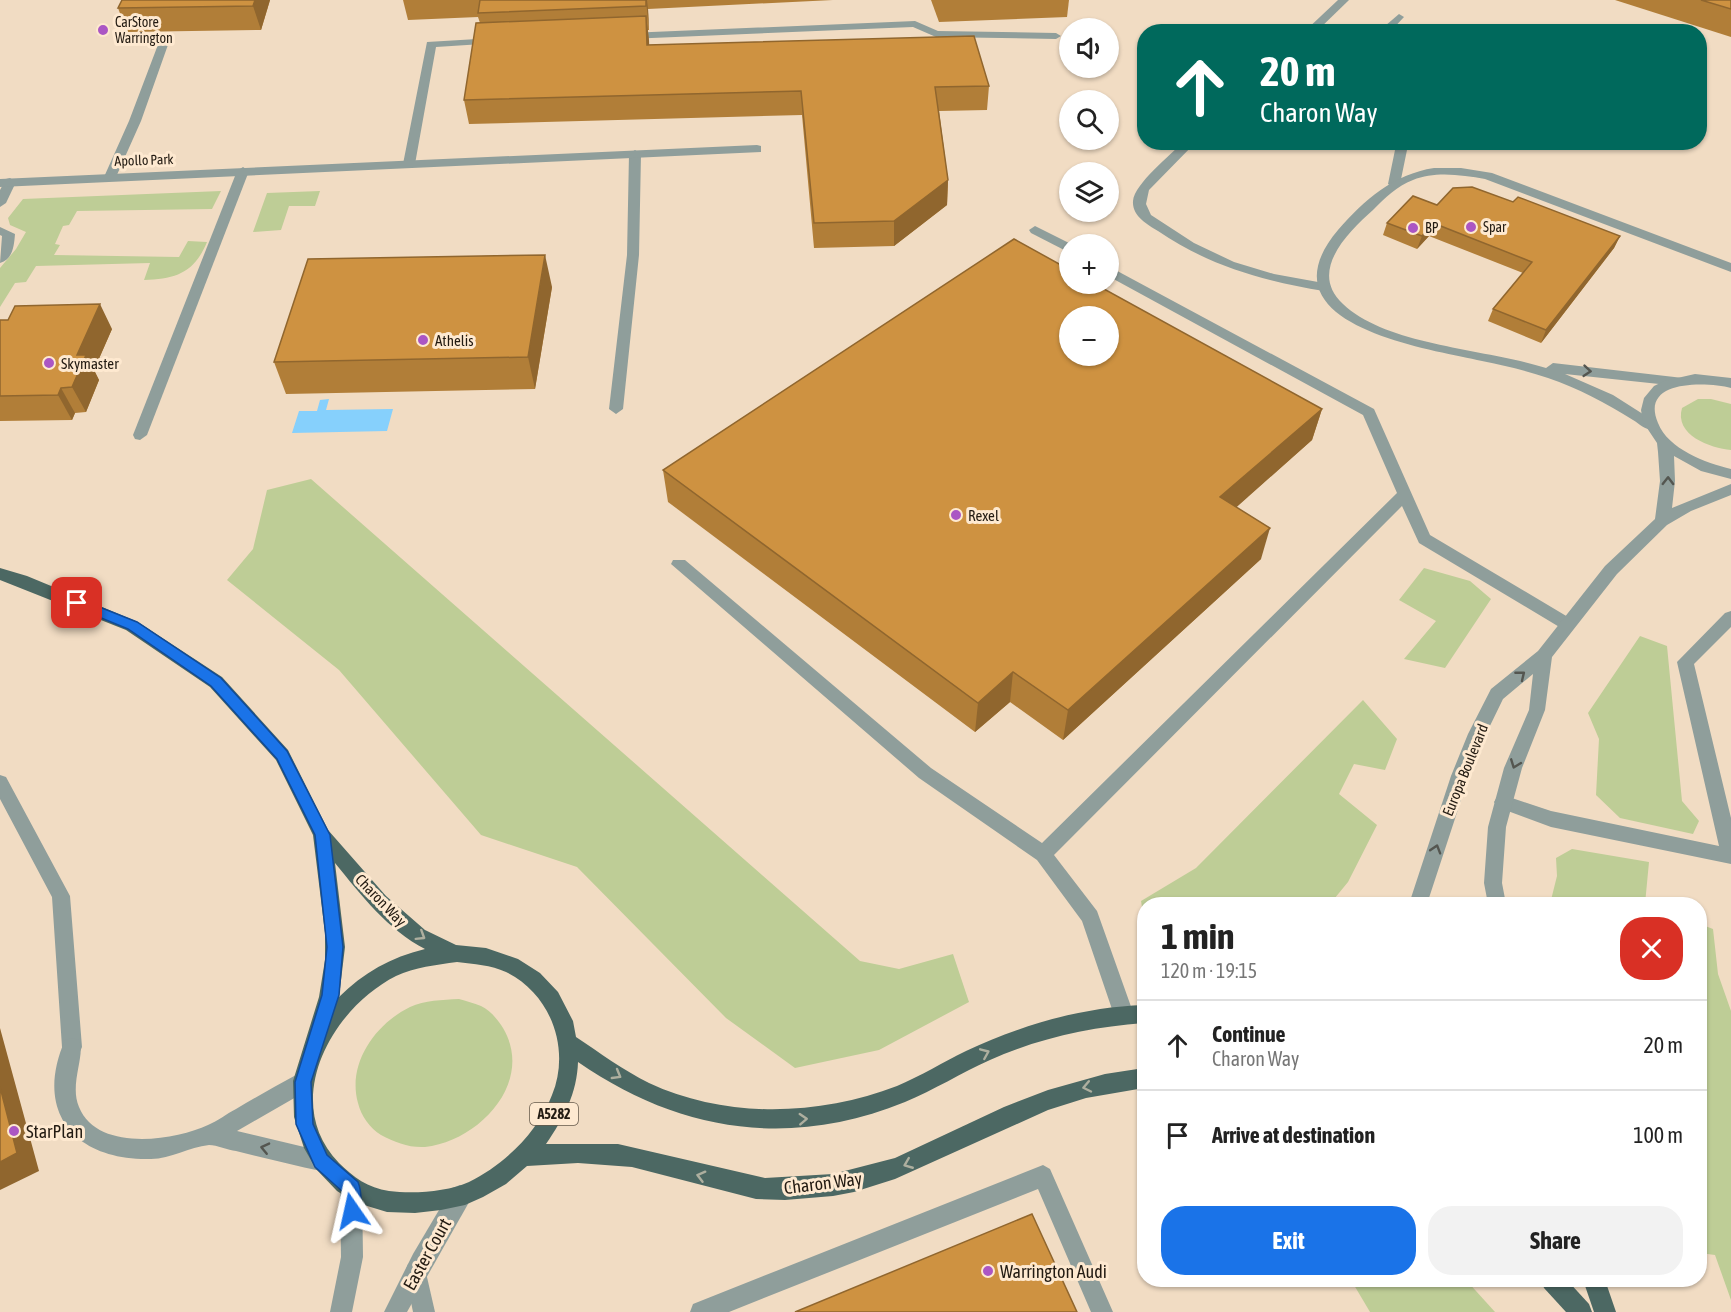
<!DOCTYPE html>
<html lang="en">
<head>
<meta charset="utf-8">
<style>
	body { margin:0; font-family:"Asap Condensed",sans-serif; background:#f2f2f2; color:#222; height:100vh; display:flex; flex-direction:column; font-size:22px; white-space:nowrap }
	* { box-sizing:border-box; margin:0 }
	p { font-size:20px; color:#767676 }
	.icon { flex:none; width:33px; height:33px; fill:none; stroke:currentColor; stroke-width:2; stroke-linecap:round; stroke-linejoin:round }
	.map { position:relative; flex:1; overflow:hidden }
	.panel { position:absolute; left:1137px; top:897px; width:570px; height:390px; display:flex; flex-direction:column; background:#fff; border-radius:24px; box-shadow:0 2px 4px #0004 }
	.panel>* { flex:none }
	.banner { position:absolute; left:1137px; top:24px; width:570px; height:126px; border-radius:24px; box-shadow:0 2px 4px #0004; background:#00695c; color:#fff; overflow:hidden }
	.fabs { position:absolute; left:1059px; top:18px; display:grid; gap:12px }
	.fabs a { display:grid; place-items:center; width:60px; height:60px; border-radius:50%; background:#fff; box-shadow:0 2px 4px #0004; font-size:30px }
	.pin { position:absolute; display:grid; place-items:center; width:51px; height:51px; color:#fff; margin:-26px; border-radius:12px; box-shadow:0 3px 9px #0006 }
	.me { position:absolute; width:66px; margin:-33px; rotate:349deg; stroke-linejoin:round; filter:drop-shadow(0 0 4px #0008) }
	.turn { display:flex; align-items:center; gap:21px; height:126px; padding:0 24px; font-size:27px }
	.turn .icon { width:78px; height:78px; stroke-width:2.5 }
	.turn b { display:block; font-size:42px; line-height:51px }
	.round { display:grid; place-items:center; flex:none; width:63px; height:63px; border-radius:24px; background:#f2f2f2 }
	.headline { display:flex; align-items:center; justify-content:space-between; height:102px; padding:0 24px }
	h1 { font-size:36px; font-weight:700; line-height:45px }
	.button { display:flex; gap:12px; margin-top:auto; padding:12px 24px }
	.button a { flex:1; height:69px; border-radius:24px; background:#1a73e8; color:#fff; font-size:24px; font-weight:700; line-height:69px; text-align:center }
	.button a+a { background:#f2f2f2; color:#222 }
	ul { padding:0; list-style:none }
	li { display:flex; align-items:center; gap:18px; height:90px; padding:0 24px; border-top:2px solid #e0e0e0 }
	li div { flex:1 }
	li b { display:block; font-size:22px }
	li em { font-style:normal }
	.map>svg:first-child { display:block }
	.green { fill:#becd96 }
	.water { fill:#86d0fc }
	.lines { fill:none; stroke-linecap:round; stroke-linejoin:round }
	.service { fill:#8f9e9b; fill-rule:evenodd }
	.minor { fill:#8f9e9b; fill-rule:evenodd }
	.tertiary { fill:#8f9e9b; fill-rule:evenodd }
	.primary { fill:#4c6863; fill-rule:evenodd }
	.wall { fill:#b17e38 }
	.shaded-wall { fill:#90662e }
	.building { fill:#ce9241; stroke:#90662e; stroke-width:1.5; fill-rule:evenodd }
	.oneway { stroke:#545650 }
	.oneway2 { stroke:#aeaf9f }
	.route { fill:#1a73e8; stroke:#114b97; stroke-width:1.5 }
	.poi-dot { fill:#ab56c4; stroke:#fee9d0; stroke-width:2 }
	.labels { text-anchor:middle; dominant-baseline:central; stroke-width:6; stroke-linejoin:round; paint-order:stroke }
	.far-poi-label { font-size:14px; fill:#231b12; stroke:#fee9d0; text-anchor:start }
	.far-street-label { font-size:14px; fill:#231b12; stroke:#fee9d0 }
	.shield { fill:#fee9d0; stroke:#65594b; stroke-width:1.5 }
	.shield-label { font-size:14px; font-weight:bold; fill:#231b12 }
	.poi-label { font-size:15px; fill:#231b12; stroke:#fee9d0; text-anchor:start }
	.street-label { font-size:15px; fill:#231b12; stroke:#fee9d0 }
	.near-poi-label { font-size:18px; fill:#231b12; stroke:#fee9d0; text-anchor:start }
	.near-street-label { font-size:18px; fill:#231b12; stroke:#fee9d0 }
</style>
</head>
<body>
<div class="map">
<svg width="1731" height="1312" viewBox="0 0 1731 1312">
	<rect width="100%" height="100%" fill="#f1dcc3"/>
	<g class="green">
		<path d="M 221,191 L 212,209 L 77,211 L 69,225 L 63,226 L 55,244 L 60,245 L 54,255 L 179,257 L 188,241 L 207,242 C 194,273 176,279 144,280 L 150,263 L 36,266 L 26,282 L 15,283 L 0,307 L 0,268 L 16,249 L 26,232 L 10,225 L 8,218 L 23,199 Z"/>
		<polygon points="320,191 315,206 289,206 281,230 253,232 267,193"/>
		<path d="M 1698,399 L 1711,399 L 1731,404 L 1731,450 C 1710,448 1674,435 1682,408 Z"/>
		<polygon points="311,479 860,961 899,969 953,954 969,1002 879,1050 795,1068 726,1018 577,867 481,835 339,670 227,580 253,549 267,490"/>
		<polygon points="1424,568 1470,581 1491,599 1445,668 1404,659 1436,621 1399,600"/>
		<polygon points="1640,636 1667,646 1682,801 1699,821 1693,834 1620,818 1596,795 1599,739 1588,713"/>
		<polygon points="1363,700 1397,739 1385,770 1354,764 1339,794 1377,825 1348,882 1330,904 1144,904 1144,919 1141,901 1196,868"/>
		<polygon points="1572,849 1649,862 1645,904 1550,904 1557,876 1556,858"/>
		<polygon points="1700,924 1713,929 1718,974 1731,1011 1731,1300 1715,1255 1700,1253"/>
		<path d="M 459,999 C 466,1001 474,1003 481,1006 C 490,1010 498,1020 503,1028 C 535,1082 479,1141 425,1147 C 409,1148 395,1142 381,1135 C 370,1128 361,1116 358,1103 C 347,1064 375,1024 410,1007 C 425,1000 442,1000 459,999 Z"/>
		<polygon points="1351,1280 1466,1280 1495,1312 1370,1312"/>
	</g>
	<polygon class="water" points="329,399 326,410 393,409 387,431 292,433 299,411 317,411 320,400"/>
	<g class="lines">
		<g class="service">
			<polygon points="1338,0 1349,0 1316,32 1304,32"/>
			<polygon points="1399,14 1404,17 1390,32 1378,32"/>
			<polygon points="915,21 938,31 1056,33 1061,36 1056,39 936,37 913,27 628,39 623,36 628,33"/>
			<polygon points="494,38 499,41 498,43 436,47 415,164 413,167 405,167 403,164 427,42"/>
			<polygon points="164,39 169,42 141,121 116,177 110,181 106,180 104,177 129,121 159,42"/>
			<path d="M 1183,142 L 1196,142 L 1149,190 L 1146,204 L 1151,215 L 1194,243 L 1234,262 L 1274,274 L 1329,284 L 1331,287 L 1329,290 L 1324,291 C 1264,281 1209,266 1158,231 C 1147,224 1132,216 1133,201 C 1135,183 1170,156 1183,142 Z"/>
			<polygon points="1392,142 1404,142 1407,150 1400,184 1394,188 1388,184 1395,150"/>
			<polygon points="635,150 641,154 639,255 623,409 616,414 609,409 627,255 629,154"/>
			<polygon points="243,167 249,171 147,435 140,440 135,439 133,435 237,171"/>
			<polygon points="10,178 16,182 6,203 0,207 0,190 6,179"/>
			<polygon points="1035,226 1071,244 1070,253 1031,233 1029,230"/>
			<path d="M 0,227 L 15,234 C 14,246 13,259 0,263 L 2,236 L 0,235 Z"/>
			<polygon points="1108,266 1374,409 1430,535 1573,620 1575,624 1573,628 1567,630 1561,628 1419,543 1402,506 1054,855 1097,911 1134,1015 1131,1021 1124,1024 1117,1021 1114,1015 1082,921 1037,860 919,778 671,564 673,560 685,560 931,768 1042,843 1397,493 1363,415 1108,276"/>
			<polygon points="1731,611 1731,627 1694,664 1731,818 1731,864 1551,827 1497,807 1494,802 1497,797 1503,795 1551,811 1719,846 1677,662 1725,613"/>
			<polygon points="0,775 6,777 70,896 82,1047 79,1054 72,1056 65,1054 62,1047 52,897 0,799"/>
			<polygon points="1043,1165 1050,1169 1113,1312 1091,1312 1038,1189 729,1312 690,1312 693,1304"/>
			<polygon points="416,1261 424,1264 435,1312 413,1312 405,1272 408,1264"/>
		</g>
		<g class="minor">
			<polygon points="757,145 761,146 761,152 0,187 0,179"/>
			<path d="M 1434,168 L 1461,168 L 1492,173 L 1731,263 L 1731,272 L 1485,179 C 1462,175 1435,171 1413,180 C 1397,186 1385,198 1373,210 C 1347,233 1308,272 1343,304 C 1387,346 1488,349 1546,368 L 1553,363 L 1683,378 L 1685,381 L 1683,384 L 1678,386 L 1565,374 L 1613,395 L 1657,423 L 1659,426 L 1657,429 C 1647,432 1641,425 1633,420 C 1606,403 1578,388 1548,378 C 1526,371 1504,365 1482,361 C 1422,348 1259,324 1338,230 C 1364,200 1394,174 1434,168 Z"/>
			<path d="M 72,1038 L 79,1040 C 86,1055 69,1084 79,1107 C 97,1152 174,1141 208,1125 C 218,1121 226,1114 236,1109 C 256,1097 276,1086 296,1075 L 303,1072 L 310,1075 L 313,1082 L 310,1089 L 237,1131 L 321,1151 L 328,1154 L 332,1161 L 328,1168 L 321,1171 C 293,1165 264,1158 236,1151 C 228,1150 217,1145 209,1145 C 189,1147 171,1159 151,1159 C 76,1161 33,1113 65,1040 Z"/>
			<polygon points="351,1178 359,1181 362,1189 363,1257 352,1312 330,1312 341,1257 340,1189 343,1181"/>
			<polygon points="460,1185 468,1188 471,1196 468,1204 407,1312 384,1312 413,1254 452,1188"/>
		</g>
		<path class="tertiary" d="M 1695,374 L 1731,378 L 1731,388 C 1707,382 1639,379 1658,423 C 1668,449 1706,463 1731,469 L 1731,479 L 1701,471 L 1674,456 L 1675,481 L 1672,508 L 1731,484 L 1731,495 L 1691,511 L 1667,525 L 1617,574 L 1552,657 L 1545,710 L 1522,768 L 1506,827 L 1502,883 L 1506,904 L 1488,904 L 1484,883 L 1488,827 L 1504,768 L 1529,710 L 1533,674 L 1503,699 L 1486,734 L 1469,776 L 1427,904 L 1409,904 L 1451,776 L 1468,734 L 1491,689 L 1538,651 L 1605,566 L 1655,519 L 1660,481 L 1658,452 L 1657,443 L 1643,422 L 1641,410 L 1644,398 L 1654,386 L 1664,381 Z"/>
		<g class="primary">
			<path d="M 0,568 L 27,576 L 138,622 L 222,677 L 288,750 L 328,830 L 386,896 L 425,930 L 456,945 L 486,948 L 518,959 L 540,973 L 558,992 L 573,1021 L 576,1037 C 600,1053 623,1070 649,1083 C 726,1119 819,1116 897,1086 C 921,1076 943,1062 966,1051 C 1021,1025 1083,1007 1144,1005 L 1144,1023 C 1091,1027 1039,1038 990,1060 C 961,1073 934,1090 905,1102 C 789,1149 679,1132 578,1062 C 577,1093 564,1118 546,1144 L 618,1144 L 765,1178 L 833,1174 L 895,1158 L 1004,1107 L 1048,1090 L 1105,1074 L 1144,1068 L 1144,1088 L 1086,1098 L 1048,1110 L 895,1179 L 854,1192 L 833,1196 L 785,1200 L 756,1199 L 632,1167 L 578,1163 L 527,1166 L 506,1184 L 483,1197 L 465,1205 L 441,1210 L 415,1213 L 387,1212 L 354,1202 L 337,1191 L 316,1169 L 304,1148 L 294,1117 L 293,1081 L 319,997 L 325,960 L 325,933 L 313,835 L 276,760 L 210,687 L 126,630 L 0,580 ZM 335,863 C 361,895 388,930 425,949 C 391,957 363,973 339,997 L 345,947 ZM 457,962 C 474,964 491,965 506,972 C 551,994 571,1049 552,1095 C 538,1132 504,1165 469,1182 C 447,1192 413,1194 389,1191 C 368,1188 353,1177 339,1163 C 280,1102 331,1009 396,976 C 415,967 436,965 457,962 Z"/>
			<polygon points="1541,1280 1567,1280 1589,1304 1592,1312 1566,1312 1544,1288"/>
			<polygon points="1583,1280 1605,1280 1616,1312 1594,1312"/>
		</g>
	</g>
	<g class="wall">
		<polygon points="122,0 270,0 261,30 127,32 118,8"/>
		<polygon points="403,0 833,0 648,9 649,30 648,30 649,45 989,86 987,110 939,111 948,180 947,205 894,246 814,248 802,115 469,124 464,100 480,23 478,17 408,20"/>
		<polygon points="931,0 1069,0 1067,17 939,22"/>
		<polygon points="1615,0 1731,0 1731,37"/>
		<polygon points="1513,202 1620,236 1614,248 1541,343 1488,321 1493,309 1523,273 1429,236 1417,249 1383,235 1387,223 1437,205"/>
		<polygon points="552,287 535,389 286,394 274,362"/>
		<polygon points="0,320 112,329 94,370 99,380 86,412 75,413 72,420 0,421"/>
		<polygon points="1322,409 1312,440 1236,507 1261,559 1063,740 1010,702 975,732 668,502 663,470"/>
	</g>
	<g class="shaded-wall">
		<polygon points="255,0 270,0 261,30 253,6"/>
		<polygon points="646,0 647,0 648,9 649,30"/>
		<polygon points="646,16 649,40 650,69 647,45"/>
		<polygon points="948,180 947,205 894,246 894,221"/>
		<polygon points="1433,223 1429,236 1417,249 1422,236"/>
		<polygon points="1620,236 1614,248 1541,343 1546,330"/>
		<polygon points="545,255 552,287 535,389 528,357"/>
		<polygon points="100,304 112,329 94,370 99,380 86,412 72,387 77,355"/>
		<polygon points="61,388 75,413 72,420 58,395"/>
		<polygon points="1322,409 1312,440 1212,529 1220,497"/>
		<polygon points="1270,528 1261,559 1063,740 1068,710"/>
		<polygon points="1013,672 1010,702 975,732 978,703"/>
		<polygon points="0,1028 39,1171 0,1190"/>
	</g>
	<g class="building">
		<polygon points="122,0 255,0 253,6 118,8"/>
		<polygon points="480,0 646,0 646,6 478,13"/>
		<polygon points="1701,0 1731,0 1731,9"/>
		<polygon points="646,16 647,45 974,36 989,86 935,87 948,180 894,221 814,223 801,91 464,100 476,23"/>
		<polygon points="1472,187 1513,202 1518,197 1620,236 1546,330 1493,309 1532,262 1433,223 1422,236 1387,223 1413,196 1437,205 1453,188"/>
		<path d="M 1014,239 L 1070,270 L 1070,284 L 1095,284 L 1322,409 L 1220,497 L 1270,528 L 1068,710 L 1013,672 L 978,703 L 663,470 ZM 1070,316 L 1108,316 L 1108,356 L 1070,356 Z"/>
		<polygon points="545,255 528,357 274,362 308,259"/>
		<polygon points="100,304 77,355 86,355 72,387 61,388 58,395 0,396 0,320 8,320 15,306"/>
		<polygon points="0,1087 17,1153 0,1162"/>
		<polygon points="1032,1214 1077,1312 795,1312"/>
	</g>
	<defs><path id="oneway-chevron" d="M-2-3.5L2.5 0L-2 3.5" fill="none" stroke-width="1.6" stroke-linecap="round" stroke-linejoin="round" transform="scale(1.5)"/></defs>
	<g class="oneway">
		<use href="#oneway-chevron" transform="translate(1587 371) rotate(5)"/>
		<use href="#oneway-chevron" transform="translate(1668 481) rotate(-89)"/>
		<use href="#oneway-chevron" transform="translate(1521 675) rotate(-39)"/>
		<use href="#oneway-chevron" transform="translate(1515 764) rotate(111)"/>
		<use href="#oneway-chevron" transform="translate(1436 849) rotate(-73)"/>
		<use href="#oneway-chevron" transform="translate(265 1148) rotate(-167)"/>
	</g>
	<g class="oneway2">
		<use href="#oneway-chevron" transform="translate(421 936) rotate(32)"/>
		<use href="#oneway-chevron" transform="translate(985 1053) rotate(-23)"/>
		<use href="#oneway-chevron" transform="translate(617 1075) rotate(30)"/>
		<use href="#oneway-chevron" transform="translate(1087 1087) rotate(168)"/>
		<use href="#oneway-chevron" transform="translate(803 1119) rotate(-3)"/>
		<use href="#oneway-chevron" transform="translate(908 1164) rotate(158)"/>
		<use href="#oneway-chevron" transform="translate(701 1176) rotate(-165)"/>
	</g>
	<path class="route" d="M 77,598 L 137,622 L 221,678 L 287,751 L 330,835 L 343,947 L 339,995 L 311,1082 L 313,1124 L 327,1155 L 358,1182 C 362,1192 362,1207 358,1218 L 352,1220 L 345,1218 L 343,1211 L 343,1192 L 315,1167 L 296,1124 L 295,1082 L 322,995 L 327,947 L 315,835 L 277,759 L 211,686 L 128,629 L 72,606 L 70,603 L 72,599 Z"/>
	<g class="poi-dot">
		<circle cx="103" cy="30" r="6"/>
		<circle cx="1471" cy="227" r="6"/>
		<circle cx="1413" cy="228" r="6"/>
		<circle cx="423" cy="340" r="6"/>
		<circle cx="49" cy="363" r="6"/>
		<circle cx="956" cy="515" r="6"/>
		<circle cx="14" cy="1131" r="6"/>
		<circle cx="988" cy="1271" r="6"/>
	</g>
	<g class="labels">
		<g class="far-poi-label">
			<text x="115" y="22">CarStore<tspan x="115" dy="16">Warrington</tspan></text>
			<text x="1483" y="227">Spar</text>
			<text x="1425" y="228">BP</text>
		</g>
		<g class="far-street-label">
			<text transform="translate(144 160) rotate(-2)">Apollo Park</text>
		</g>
		<rect class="shield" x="530" y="1103" width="48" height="22" rx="4.5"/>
		<g class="shield-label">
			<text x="554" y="1114">A5282</text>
		</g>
		<g class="poi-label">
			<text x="435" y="340">Athelis</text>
			<text x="61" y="363">Skymaster</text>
			<text x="968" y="515">Rexel</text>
		</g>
		<g class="street-label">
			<text transform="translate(1465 770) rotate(-68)">Europa Boulevard</text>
			<text transform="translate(381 900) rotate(46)">Charon Way</text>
		</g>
		<g class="near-poi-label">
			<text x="26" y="1131">StarPlan</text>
			<text x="1000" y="1271">Warrington Audi</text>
		</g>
		<g class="near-street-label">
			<text transform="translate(823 1183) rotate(-7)">Charon Way</text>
			<text transform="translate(427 1254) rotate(-61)">Easter Court</text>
		</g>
	</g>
</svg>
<div class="fabs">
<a><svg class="icon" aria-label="sound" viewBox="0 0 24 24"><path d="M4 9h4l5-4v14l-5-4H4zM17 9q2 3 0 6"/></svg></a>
<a><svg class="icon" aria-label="search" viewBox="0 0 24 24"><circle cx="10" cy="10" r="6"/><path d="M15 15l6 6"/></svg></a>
<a><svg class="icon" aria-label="layers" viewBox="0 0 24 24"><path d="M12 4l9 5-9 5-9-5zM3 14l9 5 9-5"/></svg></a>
<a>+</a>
<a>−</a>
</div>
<div class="pin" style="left:77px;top:603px;background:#d93025"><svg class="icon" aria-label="arrive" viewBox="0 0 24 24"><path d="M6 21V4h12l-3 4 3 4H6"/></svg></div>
<svg class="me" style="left:352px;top:1211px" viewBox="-20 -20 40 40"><path d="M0-17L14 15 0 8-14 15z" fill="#1a73e8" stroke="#fff" stroke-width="4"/></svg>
<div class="banner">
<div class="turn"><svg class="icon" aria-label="ahead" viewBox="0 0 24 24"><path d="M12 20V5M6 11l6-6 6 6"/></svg><div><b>20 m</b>Charon Way</div></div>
</div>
<section class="panel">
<div class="headline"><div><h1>1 min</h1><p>120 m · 19:15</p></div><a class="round" style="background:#d93025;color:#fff"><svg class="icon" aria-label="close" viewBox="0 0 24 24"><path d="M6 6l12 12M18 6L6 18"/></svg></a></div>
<ul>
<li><svg class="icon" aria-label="ahead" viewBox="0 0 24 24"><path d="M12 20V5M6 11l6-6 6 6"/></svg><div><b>Continue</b><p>Charon Way</p></div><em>20 m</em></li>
<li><svg class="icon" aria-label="arrive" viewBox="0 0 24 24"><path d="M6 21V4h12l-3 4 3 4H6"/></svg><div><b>Arrive at destination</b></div><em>100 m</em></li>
</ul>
<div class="button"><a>Exit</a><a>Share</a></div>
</section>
</div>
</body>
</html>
